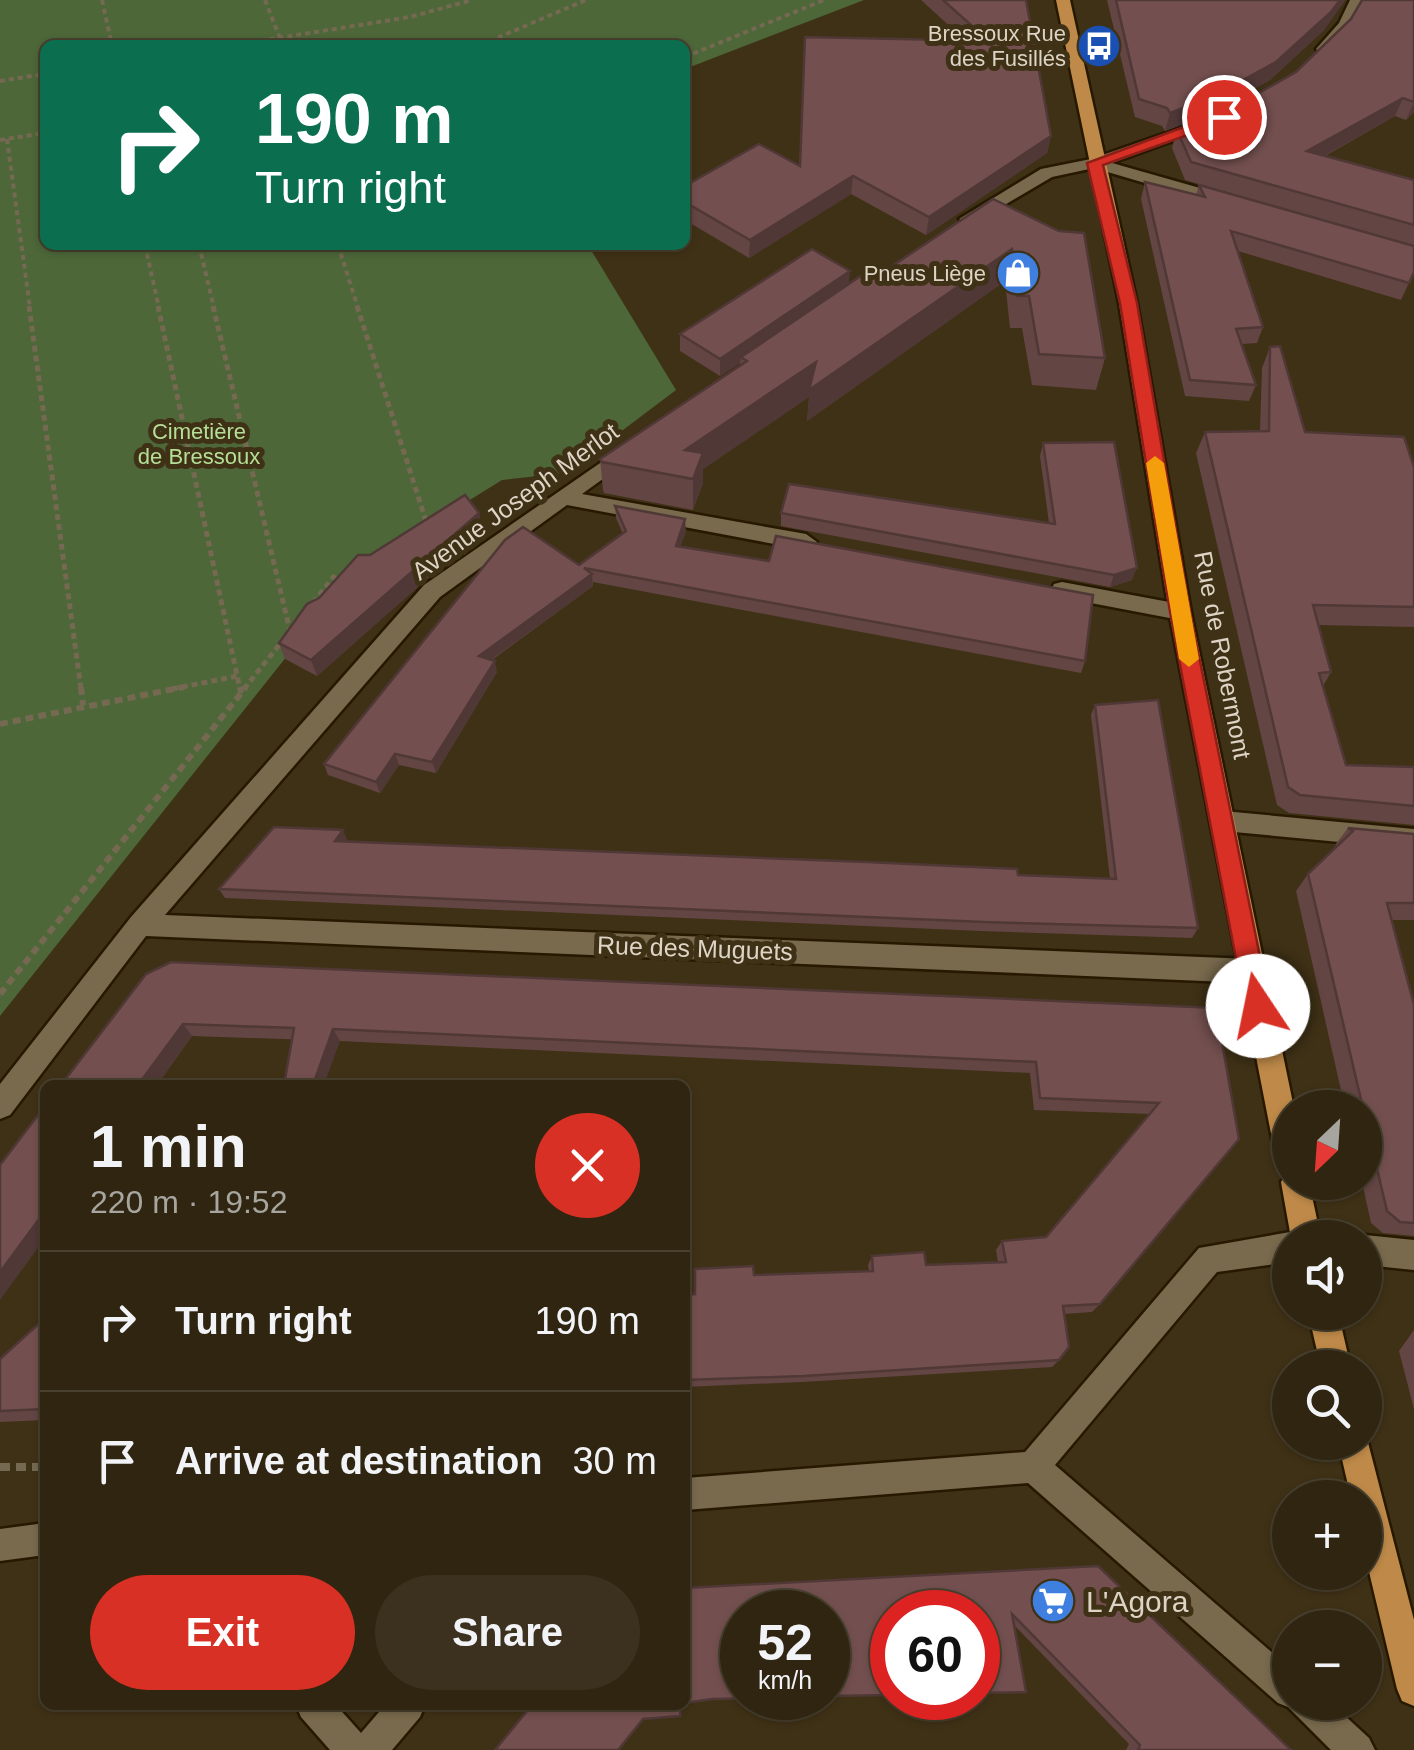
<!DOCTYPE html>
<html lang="en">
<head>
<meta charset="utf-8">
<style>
	body { margin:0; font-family:Arial,sans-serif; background:#3b311e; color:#f1f3f6; height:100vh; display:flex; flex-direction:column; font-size:38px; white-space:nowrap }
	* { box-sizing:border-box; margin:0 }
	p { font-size:32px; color:#a7a59f }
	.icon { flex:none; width:55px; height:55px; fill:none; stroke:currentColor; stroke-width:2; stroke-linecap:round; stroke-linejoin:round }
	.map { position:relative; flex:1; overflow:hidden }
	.panel { position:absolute; left:40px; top:1080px; width:650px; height:630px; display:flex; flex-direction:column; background:#2f2510; border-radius:15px; box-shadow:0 2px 8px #0004,0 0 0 2px #4a4230 }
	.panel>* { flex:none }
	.banner { position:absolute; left:40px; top:40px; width:650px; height:210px; border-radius:15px; box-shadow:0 2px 8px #0004,0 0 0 2px #4a4230; background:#0b6e4f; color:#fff; overflow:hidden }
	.needle { width:65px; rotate:205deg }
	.buttons { position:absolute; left:1272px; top:1090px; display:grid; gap:20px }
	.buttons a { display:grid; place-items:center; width:110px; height:110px; border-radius:50%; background:#2f2510; box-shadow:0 2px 8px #0004,0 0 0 2px #4a4230; font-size:50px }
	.speed { position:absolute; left:720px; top:1590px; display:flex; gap:20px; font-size:50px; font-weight:700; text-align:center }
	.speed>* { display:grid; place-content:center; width:130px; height:130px; border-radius:50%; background:#2f2510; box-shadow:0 2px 8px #0004,0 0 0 2px #4a4230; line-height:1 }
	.speed small { font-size:25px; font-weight:400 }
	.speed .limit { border:15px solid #d22; background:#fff; color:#111 }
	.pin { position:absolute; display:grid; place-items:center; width:85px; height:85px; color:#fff; margin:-42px; border:5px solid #fff; border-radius:50%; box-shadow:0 2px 10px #0007 }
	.me { position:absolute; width:110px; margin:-55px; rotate:349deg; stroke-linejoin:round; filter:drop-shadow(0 0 8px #0008) }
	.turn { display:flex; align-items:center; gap:35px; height:210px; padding:0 50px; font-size:45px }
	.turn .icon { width:130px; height:130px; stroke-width:2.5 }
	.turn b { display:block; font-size:70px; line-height:85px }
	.round { display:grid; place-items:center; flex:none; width:105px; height:105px; border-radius:52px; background:#3b311e }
	.overview { display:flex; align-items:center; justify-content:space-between; height:170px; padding:0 50px }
	h1 { font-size:60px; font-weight:700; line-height:75px }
	.primary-button { display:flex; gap:20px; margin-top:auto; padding:20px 50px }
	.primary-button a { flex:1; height:115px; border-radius:60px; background:#d93025; color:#fff; font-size:40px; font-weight:700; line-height:115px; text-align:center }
	.primary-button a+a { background:#3b311e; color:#f1f3f6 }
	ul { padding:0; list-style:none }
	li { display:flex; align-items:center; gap:30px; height:140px; padding:0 50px; border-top:2px solid #4a4230 }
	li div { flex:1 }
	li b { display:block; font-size:38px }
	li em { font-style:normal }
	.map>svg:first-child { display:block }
	.green { fill:#4d6739 }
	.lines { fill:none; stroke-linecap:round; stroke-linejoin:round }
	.street-casing { stroke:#261900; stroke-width:5 }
	.primary-casing { stroke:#261900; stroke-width:5 }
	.path-far3 { stroke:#756952; stroke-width:4; stroke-dasharray:5 4; stroke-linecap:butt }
	.path-far2 { stroke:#756952; stroke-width:5; stroke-dasharray:6 4; stroke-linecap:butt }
	.path-far1 { stroke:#756952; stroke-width:6; stroke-dasharray:8 5; stroke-linecap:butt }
	.path { stroke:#756952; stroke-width:8; stroke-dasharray:10 6; stroke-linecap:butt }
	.street { fill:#796a4d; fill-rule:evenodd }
	.primary { fill:#bf8a49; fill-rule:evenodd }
	.wall { fill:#634544 }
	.shaded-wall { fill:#503837 }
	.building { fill:#73504f; stroke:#503837; stroke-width:2.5 }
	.route { fill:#d93025; stroke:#8d1f18; stroke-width:2.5 }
	.slow { fill:#f59e0b }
	.labels { text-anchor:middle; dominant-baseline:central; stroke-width:10; stroke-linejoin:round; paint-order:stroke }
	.far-poi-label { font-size:22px; fill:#ddd4c5; stroke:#3f3116; text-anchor:end }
	.far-park-label { font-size:22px; fill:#b5df97; stroke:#3f3116 }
	.street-label { font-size:25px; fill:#ddd4c5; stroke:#3f3116 }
	.near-poi-label { font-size:30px; fill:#ddd4c5; stroke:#3f3116; text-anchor:start }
</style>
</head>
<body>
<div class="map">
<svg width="1414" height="1750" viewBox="0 0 1414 1750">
	<rect width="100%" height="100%" fill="#3f3116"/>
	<polygon class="green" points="0,0 864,0 685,69 685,45 45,45 45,245 588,245 676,390 566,473 502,480 354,572 0,1016"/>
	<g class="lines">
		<g class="street-casing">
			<g id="street">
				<polygon points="1350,0 1364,0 1354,25 1329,52 1319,52 1316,49 1339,23"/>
				<polygon points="1203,120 1211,125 1209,128 1112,163 1235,198 1235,206 1223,206 1094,168 1052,177 974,223 959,219 1041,169 1091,159"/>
				<polygon points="629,443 636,445 636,455 582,494 806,534 817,542 806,550 567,505 440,597 165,915 1250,959 1259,963 1263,971 1259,979 1250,983 146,936 10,1115 0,1119 0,1084 131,917 424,585"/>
				<polygon points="1062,582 1180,604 1191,612 1180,620 1054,596 1051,590 1054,584"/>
				<polygon points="1223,811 1414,829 1414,849 1223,831 1214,828 1211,821 1214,814"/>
				<polygon points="1290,1232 1301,1238 1290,1238 1290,1262 1217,1272 1055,1465 1290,1668 1290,1702 1330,1702 1369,1738 1375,1750 1331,1750 1288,1707 1278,1703 1028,1483 685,1510 685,1478 1025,1452 1199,1248"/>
				<polygon points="1365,1235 1414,1240 1414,1270 1365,1265 1365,1238 1360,1238"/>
				<polygon points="45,1523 45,1555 0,1561 0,1529"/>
				<polygon points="296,1705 336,1705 361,1733 385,1705 425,1705 420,1717 392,1750 330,1750 301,1717"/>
			</g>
		</g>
		<g class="primary-casing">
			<g id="primary">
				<polygon points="1056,0 1070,0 1137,303 1191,612 1294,1108 1290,1108 1290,1182 1309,1182 1321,1238 1291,1238 1281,1182 1287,1171 1280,1169 1276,1159 1169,612 1119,303"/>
				<polygon points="1308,1312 1338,1312 1351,1368 1321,1368"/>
				<polygon points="1365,1431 1414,1620 1414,1706 1402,1701 1397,1689 1365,1555 1365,1498 1351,1498 1338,1442 1365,1442"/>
			</g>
		</g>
		<g class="path-far3">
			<polyline points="102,0 112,45"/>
			<polyline points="265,0 280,38"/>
			<polyline points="234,45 410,17 472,0"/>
			<polyline points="501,45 497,38 586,0"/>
			<polyline points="685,57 824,0"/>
			<polyline points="0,81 45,74"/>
			<polyline points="7,139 30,308"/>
			<polyline points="0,140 45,133"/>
			<polyline points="145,245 159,308"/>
			<polyline points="199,245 214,308"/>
			<polyline points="338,245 358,308"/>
		</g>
		<g class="path-far2">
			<polyline points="29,306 81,689"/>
			<polyline points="158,306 240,689"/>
			<polyline points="213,306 290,631"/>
			<polyline points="357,306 427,524"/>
			<polyline points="313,603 335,575"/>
			<polyline points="172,689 237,676"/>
			<polyline points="244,689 283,640"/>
		</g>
		<g class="path-far1">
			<polyline points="81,687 83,705"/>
			<polyline points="240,687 241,693"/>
			<polyline points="0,724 184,687"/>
			<polyline points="0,994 246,687"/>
		</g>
		<polyline class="path" points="0,1467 45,1467"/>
		<use href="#street" class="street"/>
		<use href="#primary" class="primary"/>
	</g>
	<g class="wall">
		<polygon points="921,0 1026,0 1051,136 1047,153 926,235 851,194 749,258 685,220 685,186 799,166 966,41"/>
		<polygon points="1107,0 1345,0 1324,30 1270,80 1204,116 1165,131 1162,126 1135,117"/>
		<polygon points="1414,0 1414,112 1406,120 1395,116 1325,156 1414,180 1414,246 1185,180 1172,148 1177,130 1231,109 1296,72 1351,19"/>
		<polygon points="1145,182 1196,195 1199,185 1414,272 1401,300 1238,251 1263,327 1257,343 1242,344 1256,385 1249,401 1185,396 1141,199"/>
		<polygon points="993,199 1105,358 1096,390 1032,385 1022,328 1010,328 1005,281 807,421 809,397 703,469 703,483 693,510 604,493 603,490 600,459 740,366 740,363 720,376 680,351 680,334 850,271 848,284 880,274"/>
		<polygon points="1270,347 1305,432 1414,467 1414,627 1318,625 1331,672 1323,686 1346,765 1414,767 1414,825 1289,813 1277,805 1196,453 1205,432 1260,431 1262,368"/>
		<polygon points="1043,443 1132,580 1110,587 781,526 781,513 1049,523 1040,456"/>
		<polygon points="615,506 686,531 680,547 1085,661 1081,673 593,582 593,586 492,660 497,672 436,773 399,765 380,793 328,775 324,764 579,565 623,534 616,518"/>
		<polygon points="479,513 482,530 317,676 285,659 279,643 319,598 370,555"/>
		<polygon points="1095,705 1198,928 1192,938 981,931 225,898 219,889 347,840 346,842 1018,875 1110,879 1091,715"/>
		<polygon points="1348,828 1414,834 1414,920 1392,920 1414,1005 1414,1236 1383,1233 1371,1223 1362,1182 1365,1182 1365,1108 1345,1108 1296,891 1308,874 1337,846 1335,845"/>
		<polygon points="146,974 1216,1008 1100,1304 1092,1312 1064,1314 1059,1360 1052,1367 802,1382 685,1387 685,1295 695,1294 754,1275 869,1271 868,1265 872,1256 926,1265 998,1262 996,1250 1002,1241 1046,1237 1150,1114 1034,1110 1030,1073 340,1041 192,1036 157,1085 61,1085"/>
		<polygon points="45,1318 45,1420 0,1422 0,1359"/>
		<polygon points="1414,1330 1414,1409 1399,1351"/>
		<polygon points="1098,1566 1291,1750 1126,1750 1129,1744 1015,1626 712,1699"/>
	</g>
	<g class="shaded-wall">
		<polygon points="1340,0 1345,0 1324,30 1270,80 1204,116 1165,131 1170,113"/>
		<polygon points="1403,98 1395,116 1300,169 1307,151"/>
		<polygon points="1414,102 1414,112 1406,120"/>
		<polygon points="1051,136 1047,153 926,235 929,217"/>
		<polygon points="853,176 851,194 749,258 750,240"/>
		<polygon points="1012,249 1005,281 807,421 809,397 703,469 703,483 693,510 693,479 685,450 816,362"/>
		<polygon points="850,271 848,289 741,357 740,363 720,376 720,359"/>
		<polygon points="479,513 482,530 317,676 311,660"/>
		<polygon points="685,519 686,531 676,558 676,546"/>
		<polygon points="1137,568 1132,580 1110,587 1114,575"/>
		<polygon points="592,574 593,586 481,667 479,656"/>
		<polygon points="495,661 497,672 436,773 432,762"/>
		<polygon points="395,754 399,765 380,793 376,782"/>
		<polygon points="343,830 347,840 339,851 335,841"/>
		<polygon points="183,1024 192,1036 157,1085 138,1085"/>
		<polygon points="333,1029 340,1041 324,1085 313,1085"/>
		<polygon points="45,1211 45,1238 0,1300 0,1272"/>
	</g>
	<g class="building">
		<polygon points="943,0 1026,0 1051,136 929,217 853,176 750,240 685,202 685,186 759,144 800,166 805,37 989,41"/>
		<polygon points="1116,0 1340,0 1331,12 1276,62 1210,98 1170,113 1167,108 1139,99"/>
		<polygon points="1362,0 1414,0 1414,102 1403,98 1307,151 1414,180 1414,225 1191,162 1177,130 1231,109 1296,72 1351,19"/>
		<polygon points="1145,182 1205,197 1199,185 1414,246 1414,272 1409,283 1231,231 1263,327 1236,329 1256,385 1190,380"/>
		<polygon points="993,199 1059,231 1084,233 1105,358 1039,354 1029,296 1017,296 1012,249 809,390 816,362 685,450 703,453 693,479 602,462 600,459 747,361 741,357 871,269 880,274"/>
		<polygon points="812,249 850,271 720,359 680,334"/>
		<polygon points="1280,346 1305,432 1404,437 1414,467 1414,607 1313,605 1331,672 1319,673 1346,765 1414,767 1414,806 1300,795 1288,787 1205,432 1269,431 1270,347"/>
		<polygon points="1114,442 1137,568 1114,575 781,513 789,484 1055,524 1043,443"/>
		<polygon points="465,495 479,513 311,660 279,643 307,604 319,598 358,555 370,555"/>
		<polygon points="615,506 685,519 676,546 769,561 776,536 1093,595 1085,661 584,568 592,574 479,656 495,661 432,762 395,754 376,782 324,764 505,540 523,527 579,565 626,531"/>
		<polygon points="1158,700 1198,928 984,922 219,889 274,827 343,830 335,841 866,862 1017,869 1018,875 1116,879 1095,705"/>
		<polygon points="1348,828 1414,834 1414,903 1387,903 1414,1005 1414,1223 1400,1222 1387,1211 1365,1118 1365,1108 1363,1108 1308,874 1353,831"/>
		<polygon points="171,962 1216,1008 1239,1139 1100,1304 1063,1306 1069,1347 1059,1360 804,1376 685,1380 685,1295 695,1294 695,1269 753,1266 754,1275 873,1271 872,1256 924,1252 926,1265 1006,1262 1002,1241 1046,1237 1159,1103 1040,1098 1036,1062 333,1029 313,1085 284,1085 294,1028 183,1024 138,1085 61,1085 146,974"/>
		<polygon points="45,1106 45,1211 0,1272 0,1165"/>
		<polygon points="45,1318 45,1409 0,1411 0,1359"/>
		<polygon points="1098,1566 1291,1750 1138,1750 1140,1745 1012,1614 1026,1692 978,1693 978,1612 892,1612 892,1695 828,1696 828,1612 742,1612 742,1698 772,1698 712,1699 685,1703 685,1588"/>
		<polygon points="532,1705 681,1705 680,1716 643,1719 618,1750 495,1750"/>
	</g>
	<polygon class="route" points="1224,112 1232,117 1230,120 1103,165 1137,303 1190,612 1270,1006 1266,1013 1258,1016 1249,1013 1245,1006 1170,612 1120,303 1087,163"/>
	<polygon class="slow" points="1155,456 1164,463 1199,659 1189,667 1179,659 1146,463"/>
	<defs>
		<g id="bus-disc" transform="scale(2.25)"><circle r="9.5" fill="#1a4fb4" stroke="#3f3116"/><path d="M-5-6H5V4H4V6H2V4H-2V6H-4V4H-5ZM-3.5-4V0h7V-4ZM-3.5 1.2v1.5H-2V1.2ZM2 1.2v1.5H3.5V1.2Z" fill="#fff"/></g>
		<g id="shop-disc" transform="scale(2.25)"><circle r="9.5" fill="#3f7fe0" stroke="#3f3116"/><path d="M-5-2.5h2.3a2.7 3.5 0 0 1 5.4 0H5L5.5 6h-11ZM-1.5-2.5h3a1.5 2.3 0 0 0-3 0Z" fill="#fff"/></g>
		<g id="supermarket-disc" transform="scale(2.25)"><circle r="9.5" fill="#3f7fe0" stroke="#3f3116"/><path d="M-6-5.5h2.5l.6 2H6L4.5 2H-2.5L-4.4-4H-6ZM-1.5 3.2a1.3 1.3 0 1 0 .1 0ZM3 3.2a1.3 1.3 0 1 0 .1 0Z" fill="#fff"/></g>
	</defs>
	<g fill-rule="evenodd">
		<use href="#bus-disc" x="1099" y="46"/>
		<use href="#shop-disc" x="1018" y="273"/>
		<use href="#supermarket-disc" x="1053" y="1601"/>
	</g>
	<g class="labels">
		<g class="far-poi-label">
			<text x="1066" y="33">Bressoux Rue<tspan x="1066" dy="25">des Fusillés</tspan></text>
			<text x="986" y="273">Pneus Liège</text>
		</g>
		<g class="far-park-label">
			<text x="199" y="431">Cimetière<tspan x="199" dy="25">de Bressoux</tspan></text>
		</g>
		<g class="street-label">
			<text transform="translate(515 501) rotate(-36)">Avenue Joseph Merlot</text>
			<text transform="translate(1223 655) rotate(79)">Rue de Robermont</text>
			<text transform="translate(695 948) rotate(2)">Rue des Muguets</text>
		</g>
		<g class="near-poi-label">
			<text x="1086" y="1601">L'Agora</text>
		</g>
	</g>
</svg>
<div class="buttons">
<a><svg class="needle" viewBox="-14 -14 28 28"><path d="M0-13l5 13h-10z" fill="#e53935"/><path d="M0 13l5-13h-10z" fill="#a7a59f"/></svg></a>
<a><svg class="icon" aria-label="sound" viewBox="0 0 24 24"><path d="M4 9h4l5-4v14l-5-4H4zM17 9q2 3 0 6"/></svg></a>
<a><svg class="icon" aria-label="search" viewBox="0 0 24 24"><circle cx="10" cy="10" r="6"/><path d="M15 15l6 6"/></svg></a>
<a>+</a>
<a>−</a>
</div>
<div class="speed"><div>52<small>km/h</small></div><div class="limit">60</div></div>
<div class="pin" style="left:1224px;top:117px;background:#d93025"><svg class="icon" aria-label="arrive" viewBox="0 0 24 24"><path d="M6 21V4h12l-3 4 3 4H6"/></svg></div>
<svg class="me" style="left:1258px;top:1006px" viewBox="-20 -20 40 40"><circle r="19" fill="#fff"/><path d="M0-13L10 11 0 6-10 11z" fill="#d93025"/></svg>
<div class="banner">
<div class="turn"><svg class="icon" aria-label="right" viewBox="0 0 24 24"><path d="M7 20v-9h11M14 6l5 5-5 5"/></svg><div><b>190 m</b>Turn right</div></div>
</div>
<section class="panel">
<div class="overview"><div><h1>1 min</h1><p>220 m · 19:52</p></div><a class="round" style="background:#d93025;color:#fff"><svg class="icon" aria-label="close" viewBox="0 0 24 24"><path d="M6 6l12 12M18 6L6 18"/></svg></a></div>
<ul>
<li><svg class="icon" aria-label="right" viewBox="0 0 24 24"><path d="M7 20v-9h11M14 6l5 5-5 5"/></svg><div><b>Turn right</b></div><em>190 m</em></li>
<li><svg class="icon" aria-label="arrive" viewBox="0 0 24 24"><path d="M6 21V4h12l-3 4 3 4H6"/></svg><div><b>Arrive at destination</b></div><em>30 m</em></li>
</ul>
<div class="primary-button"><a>Exit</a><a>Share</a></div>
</section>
</div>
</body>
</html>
